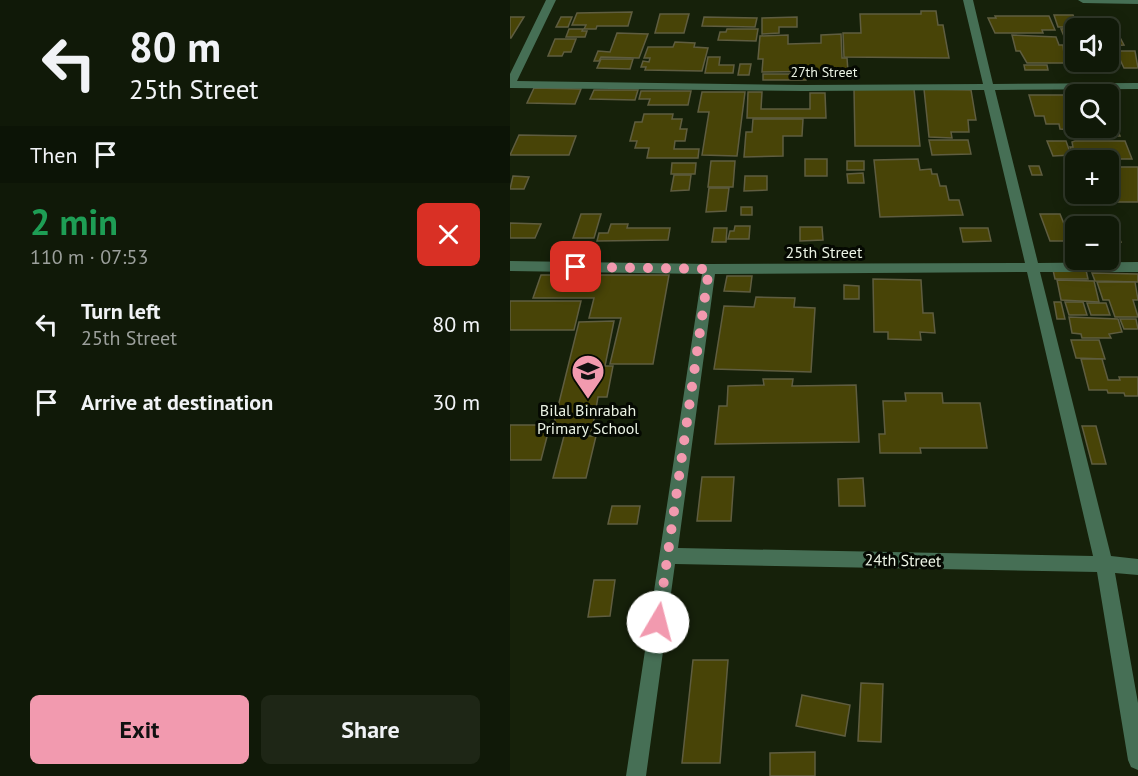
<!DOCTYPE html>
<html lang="en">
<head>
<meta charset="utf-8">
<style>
	body { margin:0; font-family:"PT Sans",sans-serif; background:#1e2616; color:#f1f3f6; height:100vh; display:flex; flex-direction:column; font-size:22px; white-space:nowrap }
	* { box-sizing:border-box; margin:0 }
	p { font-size:20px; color:#9ca09c }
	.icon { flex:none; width:33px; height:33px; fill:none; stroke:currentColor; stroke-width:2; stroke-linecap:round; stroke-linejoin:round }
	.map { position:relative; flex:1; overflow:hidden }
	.details { display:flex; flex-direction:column; background:#101908; width:510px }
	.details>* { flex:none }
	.hud { background:#101908; color:#f1f3f6; overflow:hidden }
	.buttons { position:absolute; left:555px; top:18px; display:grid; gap:12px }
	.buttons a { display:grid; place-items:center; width:54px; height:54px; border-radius:9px; background:#101908; box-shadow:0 3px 15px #0003,0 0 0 2px #303829; font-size:30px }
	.pin { position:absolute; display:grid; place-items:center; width:51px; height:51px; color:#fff; margin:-26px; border-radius:12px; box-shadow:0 3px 9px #0006 }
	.me { position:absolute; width:66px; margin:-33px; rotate:8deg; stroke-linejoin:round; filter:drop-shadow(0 0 4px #0008) }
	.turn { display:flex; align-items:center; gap:21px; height:126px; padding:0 30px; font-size:27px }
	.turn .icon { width:78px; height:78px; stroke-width:2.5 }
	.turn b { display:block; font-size:42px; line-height:51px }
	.then { display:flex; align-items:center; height:57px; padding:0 30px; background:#0003; gap:12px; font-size:22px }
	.round { display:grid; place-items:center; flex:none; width:63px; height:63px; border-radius:9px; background:#1e2616 }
	.head { display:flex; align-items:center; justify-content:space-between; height:102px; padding:0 30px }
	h1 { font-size:36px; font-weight:700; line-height:45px; color:#1e9e55 }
	.button { display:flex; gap:12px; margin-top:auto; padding:12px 30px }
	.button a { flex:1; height:69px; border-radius:9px; background:#f29aaf; color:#111; font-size:24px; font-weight:700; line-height:69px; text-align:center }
	.button a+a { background:#1e2616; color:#f1f3f6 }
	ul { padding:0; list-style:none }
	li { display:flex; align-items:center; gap:18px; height:78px; padding:0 30px }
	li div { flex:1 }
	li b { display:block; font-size:22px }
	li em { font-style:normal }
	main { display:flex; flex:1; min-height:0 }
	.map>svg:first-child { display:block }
	.building { fill:#484407; stroke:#5f5d40; stroke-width:1.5 }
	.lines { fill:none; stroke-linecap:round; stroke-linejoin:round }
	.minor { fill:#466f55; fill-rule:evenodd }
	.route { stroke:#f29aaf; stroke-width:10; stroke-dasharray:0 18 }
	.labels { text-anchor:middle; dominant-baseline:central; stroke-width:6; stroke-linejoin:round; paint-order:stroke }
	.far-street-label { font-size:14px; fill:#ebf3e4; stroke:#050902 }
	.street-label { font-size:16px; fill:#ebf3e4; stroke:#050902 }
	.poi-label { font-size:16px; fill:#ebf3e4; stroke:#050902 }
</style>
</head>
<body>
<main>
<section class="details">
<div class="hud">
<div class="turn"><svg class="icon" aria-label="left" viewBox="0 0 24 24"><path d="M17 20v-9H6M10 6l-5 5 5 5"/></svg><div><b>80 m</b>25th Street</div></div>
<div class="then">Then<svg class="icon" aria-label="arrive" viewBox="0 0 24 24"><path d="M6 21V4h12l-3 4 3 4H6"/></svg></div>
</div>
<div class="head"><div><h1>2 min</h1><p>110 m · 07:53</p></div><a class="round" style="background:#d93025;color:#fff"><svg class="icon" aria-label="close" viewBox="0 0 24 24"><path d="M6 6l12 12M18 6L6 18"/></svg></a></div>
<ul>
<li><svg class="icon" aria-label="left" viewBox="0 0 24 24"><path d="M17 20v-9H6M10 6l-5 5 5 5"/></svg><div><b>Turn left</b><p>25th Street</p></div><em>80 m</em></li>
<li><svg class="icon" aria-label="arrive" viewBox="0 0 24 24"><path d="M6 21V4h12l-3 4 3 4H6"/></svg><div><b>Arrive at destination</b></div><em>30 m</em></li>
</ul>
<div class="button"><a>Exit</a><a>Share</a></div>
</section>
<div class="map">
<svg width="628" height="776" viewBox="0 0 628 776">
	<rect width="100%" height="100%" fill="#16210a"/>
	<g class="building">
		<polygon points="411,11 426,11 428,25 433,25 439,58 334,57 333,33 351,33 350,14 411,14"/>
		<polygon points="122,12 118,26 87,26 86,29 74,29 76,25 62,25 67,13"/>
		<polygon points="150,14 179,14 174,33 145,33"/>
		<polygon points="544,15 563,15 568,27 548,27"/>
		<polygon points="485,16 539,16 545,30 532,30 533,33 485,33 478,18 486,18"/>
		<polygon points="0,17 14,17 1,38 0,38"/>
		<polygon points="51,17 62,17 58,27 46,27"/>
		<polygon points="194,17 247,18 245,27 192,26"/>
		<polygon points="287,17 287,27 269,27 269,33 252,34 252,18"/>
		<polygon points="589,24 591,28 605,28 614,45 598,46 598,28 566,28 566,46 558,46 551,29 573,28 571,25"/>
		<polygon points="59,29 73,29 72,31 77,31 75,37 56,37"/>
		<polygon points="217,29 248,29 246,41 208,40 210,32 216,32"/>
		<polygon points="107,33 138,34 129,58 91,57 89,61 84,61 88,51 100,52"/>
		<polygon points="331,34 332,58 337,58 338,71 252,72 253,59 248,59 250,36 278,35 278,44 311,43 311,35"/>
		<polygon points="502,35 546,37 549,45 553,45 555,63 517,63 510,51 506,51"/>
		<polygon points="45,39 66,39 61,52 54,52 52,56 38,56"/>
		<polygon points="165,42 185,43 184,47 198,48 192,71 135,70 136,67 131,67 133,61 139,62 140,58 134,58 138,47 163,47"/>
		<polygon points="606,51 625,51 628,68 614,68"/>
		<polygon points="198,57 210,57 209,65 224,65 223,73 195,73"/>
		<polygon points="91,59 123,59 120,69 87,68"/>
		<polygon points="567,62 578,62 581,69 570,69"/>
		<polygon points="230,64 241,64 239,75 228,75"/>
		<polygon points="514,65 537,65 538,70 515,70"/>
		<rect x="253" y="74" width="43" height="6"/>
		<polygon points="24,88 71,89 65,104 17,103"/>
		<polygon points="344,88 404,89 410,146 345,146"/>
		<polygon points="414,89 461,90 466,120 458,120 459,132 441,132 442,138 419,137"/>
		<polygon points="84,90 128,90 125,100 80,99"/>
		<polygon points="131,91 181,91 178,105 138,105 140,99 129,99"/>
		<polygon points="192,92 235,92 227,156 192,155 199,112 188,112"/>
		<polygon points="238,92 252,92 251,109 300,109 300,93 315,93 316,118 237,118"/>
		<polygon points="519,95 566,95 566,128 598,128 598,105 610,136 580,136 579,131 550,129 549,124 536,124 534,116 525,116"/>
		<polygon points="134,114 163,114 162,119 172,119 170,129 177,129 175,141 165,141 164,149 189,149 188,158 137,158 139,148 125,148 127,141 120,141 125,122 132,122"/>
		<polygon points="243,119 293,119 292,136 273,136 273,156 234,157 236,132 242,132"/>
		<polygon points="9,135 66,136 59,155 0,155"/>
		<polygon points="419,140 458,140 461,154 422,155"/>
		<polygon points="537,141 556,141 561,155 543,156"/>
		<polygon points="565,141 615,141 622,159 572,159 570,155 562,152 560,147 563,147 562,142"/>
		<rect x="295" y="159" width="22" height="17"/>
		<polygon points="408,159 410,170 421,169 422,174 427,174 430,186 436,186 439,200 449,200 453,215 370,217 364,160"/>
		<polygon points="201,161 225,161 223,187 198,187"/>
		<rect x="337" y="161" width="17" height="9"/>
		<polygon points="162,163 186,163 185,174 161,174"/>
		<polygon points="519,166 529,166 532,175 522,175"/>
		<polygon points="598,167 628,167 628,202 585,202 584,198 570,198 568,194 598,194"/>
		<polygon points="353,173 354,183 338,183 337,174"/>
		<polygon points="164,175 181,175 179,190 161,191"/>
		<polygon points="3,176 19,177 14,189 0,189"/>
		<polygon points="235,176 257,176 257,190 234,191"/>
		<polygon points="199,188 219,188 216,211 196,212"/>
		<rect x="231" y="207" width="11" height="8"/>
		<polygon points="71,214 91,214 84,238 63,238"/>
		<polygon points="530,214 550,214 561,241 540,241"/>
		<polygon points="0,223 31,224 25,238 0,238"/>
		<polygon points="101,224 118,224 117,228 160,228 158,240 87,241 89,233 98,233"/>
		<polygon points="225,226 240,226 239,239 218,239 220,231 224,231"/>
		<polygon points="604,226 611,242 598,243 598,227"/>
		<polygon points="290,227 312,227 313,240 290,241"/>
		<polygon points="204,228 217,228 216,242 202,242"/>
		<polygon points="450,228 478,228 481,241 453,242"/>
		<polygon points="543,270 576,270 578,279 545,279"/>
		<polygon points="582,273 628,274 628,282 585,281"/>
		<polygon points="31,275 159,275 143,364 100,364 111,318 79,318 84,298 23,298"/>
		<polygon points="217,276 242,276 240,292 214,291"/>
		<polygon points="363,279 411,280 413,313 423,313 425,333 410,332 411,340 378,339 378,332 364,332"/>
		<polygon points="547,280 584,281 589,302 551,300"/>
		<polygon points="587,282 625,282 628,300 623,300 628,317 605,317 599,300 593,300"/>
		<polygon points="334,285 349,286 349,299 334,299"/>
		<polygon points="246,297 285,298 284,307 305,308 301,372 204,369 214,306 244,307"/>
		<polygon points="0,301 71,301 64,330 0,330"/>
		<polygon points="544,302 551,302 555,319 547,319"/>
		<polygon points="555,302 573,302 577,315 559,315"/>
		<polygon points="577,303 596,303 600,315 581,315"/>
		<polygon points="559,317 608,319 612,332 599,334 601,338 572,338 571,334 562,333"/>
		<polygon points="610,319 626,319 628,329 614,329"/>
		<polygon points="104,321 95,366 103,366 97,397 88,397 82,431 42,431 69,322"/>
		<polygon points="561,340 589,340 595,359 566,358"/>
		<polygon points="571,359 592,359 598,380 610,380 609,377 628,377 628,396 615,396 614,393 598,393 597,390 579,390"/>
		<polygon points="253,379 283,379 282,386 346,385 349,442 205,444 209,406 217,406 218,386 254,385"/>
		<polygon points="395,393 432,393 433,403 470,403 477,448 410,448 411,453 370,453 369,434 375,434 373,401 396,401"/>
		<polygon points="0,425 40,425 31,460 0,460"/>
		<polygon points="572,426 586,426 596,464 582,464"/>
		<polygon points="54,436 86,436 76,478 43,478"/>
		<polygon points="192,477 224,477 221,521 187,521"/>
		<polygon points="353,478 355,506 329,506 328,479"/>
		<polygon points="102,506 130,506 127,524 98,524"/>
		<polygon points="84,580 105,580 100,616 78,617"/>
		<polygon points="183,660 218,660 210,763 172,763"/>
		<polygon points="351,683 373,684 371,742 348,741"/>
		<polygon points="292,695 340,705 335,736 286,726"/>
		<polygon points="305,752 305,776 260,776 260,753"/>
	</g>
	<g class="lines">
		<g class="minor">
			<path d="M 36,0 L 46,0 L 7,81 L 293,85 L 473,84 L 453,0 L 463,0 L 483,84 L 628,83 L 628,89 L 485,90 L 528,263 L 628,262 L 628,272 L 530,272 L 601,556 L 628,559 L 628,575 L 605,573 L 628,703 L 628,770 L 621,767 L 618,760 L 587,572 L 165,564 L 136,776 L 116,776 L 192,274 L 0,271 L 0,261 L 199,264 L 515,263 L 474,90 L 293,91 L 0,88 L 0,74 ZM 517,272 L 583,556 L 168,548 L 205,274 Z"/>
			<polygon points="568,0 628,0 628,4 573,3"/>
		</g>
	</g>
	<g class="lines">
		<polyline class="route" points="66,267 199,269 148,622"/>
	</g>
	<defs>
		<g id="school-pin" transform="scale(1.725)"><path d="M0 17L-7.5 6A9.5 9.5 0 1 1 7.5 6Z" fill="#f29aaf" stroke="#050902"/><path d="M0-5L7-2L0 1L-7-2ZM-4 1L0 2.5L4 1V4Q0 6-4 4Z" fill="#111"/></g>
	</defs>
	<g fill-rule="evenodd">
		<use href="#school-pin" x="78" y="371"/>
	</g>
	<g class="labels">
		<g class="far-street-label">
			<text x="314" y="72">27th Street</text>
		</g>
		<g class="street-label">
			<text x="314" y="252">25th Street</text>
			<text transform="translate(393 560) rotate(1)">24th Street</text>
		</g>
		<g class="poi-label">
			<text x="78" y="410">Bilal Binrabah<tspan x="78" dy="18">Primary School</tspan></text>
		</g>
	</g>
</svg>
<div class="buttons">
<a><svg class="icon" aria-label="sound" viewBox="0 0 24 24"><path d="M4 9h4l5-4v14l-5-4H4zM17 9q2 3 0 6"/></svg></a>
<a><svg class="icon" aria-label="search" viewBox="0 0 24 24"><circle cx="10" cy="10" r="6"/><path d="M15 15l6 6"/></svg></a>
<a>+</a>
<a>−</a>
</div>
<div class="pin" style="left:66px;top:267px;background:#d93025"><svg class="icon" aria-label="arrive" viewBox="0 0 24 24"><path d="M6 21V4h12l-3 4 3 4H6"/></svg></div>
<svg class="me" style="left:148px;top:622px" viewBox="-20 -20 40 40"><circle r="19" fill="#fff"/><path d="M0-13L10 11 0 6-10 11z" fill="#f29aaf"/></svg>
</div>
</main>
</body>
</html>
